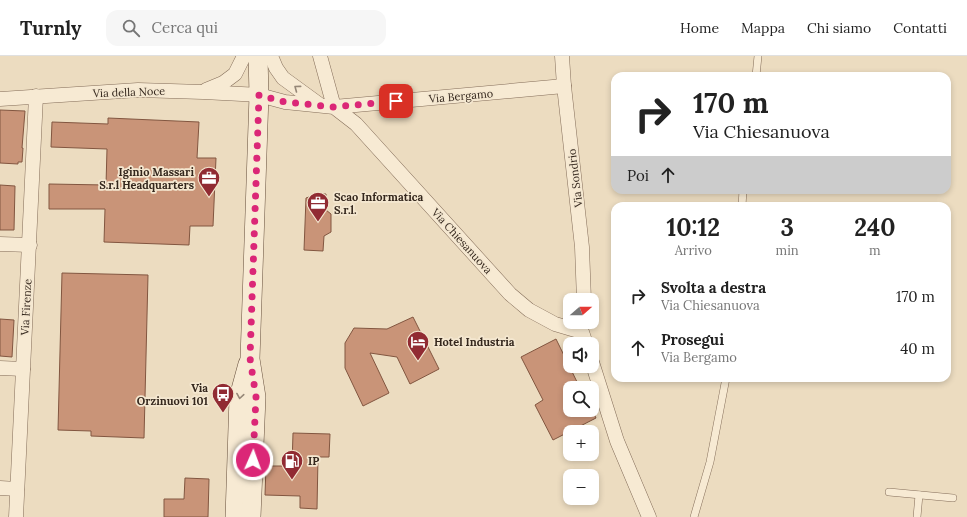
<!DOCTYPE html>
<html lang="it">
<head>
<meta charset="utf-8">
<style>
	body { margin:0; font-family:Lora,serif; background:#f6f6f6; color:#222; height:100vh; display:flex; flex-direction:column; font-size:15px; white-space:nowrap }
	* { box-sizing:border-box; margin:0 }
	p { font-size:13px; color:#767676 }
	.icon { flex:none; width:22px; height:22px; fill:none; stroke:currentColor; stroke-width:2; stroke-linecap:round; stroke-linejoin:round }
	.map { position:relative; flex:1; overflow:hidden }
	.panel { position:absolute; left:611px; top:146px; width:340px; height:180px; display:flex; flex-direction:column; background:#fff; border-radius:12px; box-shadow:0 2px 6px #0003 }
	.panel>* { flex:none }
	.top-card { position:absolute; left:611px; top:16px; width:340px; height:122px; border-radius:12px; box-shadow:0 2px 6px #0003; background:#fff; color:#222; overflow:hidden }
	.needle { width:26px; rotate:70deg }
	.tools { position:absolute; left:563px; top:237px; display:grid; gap:8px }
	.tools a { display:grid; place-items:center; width:36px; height:36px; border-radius:8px; background:#fff; box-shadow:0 2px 6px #0003; font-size:20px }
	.pin { position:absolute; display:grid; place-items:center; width:34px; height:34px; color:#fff; margin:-17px; border-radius:8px; box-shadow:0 2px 6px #0006 }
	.me { position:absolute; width:44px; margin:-22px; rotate:2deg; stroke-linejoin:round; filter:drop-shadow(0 0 3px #0008) }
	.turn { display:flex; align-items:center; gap:14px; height:84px; padding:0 16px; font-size:18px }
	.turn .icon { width:52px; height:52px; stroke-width:2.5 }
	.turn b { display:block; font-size:28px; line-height:34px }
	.then { display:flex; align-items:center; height:38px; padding:0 16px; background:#0003; gap:8px; font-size:15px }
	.eta { display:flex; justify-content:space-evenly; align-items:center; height:68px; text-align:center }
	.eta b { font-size:24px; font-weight:700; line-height:28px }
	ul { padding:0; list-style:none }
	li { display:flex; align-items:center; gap:12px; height:52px; padding:0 16px }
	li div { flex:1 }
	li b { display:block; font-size:15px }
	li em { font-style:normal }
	header { display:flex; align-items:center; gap:24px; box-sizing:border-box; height:56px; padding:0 20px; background:#fff; border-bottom:1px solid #e0e0e0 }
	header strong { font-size:19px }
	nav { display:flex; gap:22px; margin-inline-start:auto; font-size:14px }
	.search { width:280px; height:36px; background:#f6f6f6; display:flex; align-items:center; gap:10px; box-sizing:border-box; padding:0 14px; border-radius:12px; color:#767676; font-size:15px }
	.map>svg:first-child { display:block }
	.building { fill:#c99478; stroke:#825640 }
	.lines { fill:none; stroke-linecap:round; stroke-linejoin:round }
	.lane-casing { stroke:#846d59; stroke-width:8 }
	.street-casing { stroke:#846d59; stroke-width:15 }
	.secondary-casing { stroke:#664f3c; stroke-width:20 }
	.lane { stroke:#f7ead3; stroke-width:7 }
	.street { stroke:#f7ead3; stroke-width:14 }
	.secondary { stroke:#f7ead3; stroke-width:19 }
	.oneway { stroke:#968878 }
	.route { stroke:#db2777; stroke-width:7; stroke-dasharray:0 12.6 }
	.labels { text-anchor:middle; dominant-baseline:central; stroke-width:3.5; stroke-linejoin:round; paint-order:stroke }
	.street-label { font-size:11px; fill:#34271d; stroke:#f4e7d0 }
	.poi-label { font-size:11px; font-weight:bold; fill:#34271d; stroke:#f4e7d0; text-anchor:start }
</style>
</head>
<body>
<header>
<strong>Turnly</strong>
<div class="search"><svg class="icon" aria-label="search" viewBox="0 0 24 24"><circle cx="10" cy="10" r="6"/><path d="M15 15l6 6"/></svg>Cerca qui</div>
<nav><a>Home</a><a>Mappa</a><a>Chi siamo</a><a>Contatti</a></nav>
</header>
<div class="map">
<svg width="967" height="461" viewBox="0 0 967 461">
	<rect width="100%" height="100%" fill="#ecdcc0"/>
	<g class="building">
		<polygon points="0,54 25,55 22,92 23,92 22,106 18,106 18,108 0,107"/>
		<polygon points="108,62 199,66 197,102 216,102 213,170 190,170 189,189 104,186 105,153 49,153 49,128 106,129 107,93 51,91 52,66 108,68"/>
		<polygon points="0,129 15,130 14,174 0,174"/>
		<polygon points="318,138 326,138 326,154 331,158 331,176 324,180 323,195 304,194 306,142"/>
		<polygon points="62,217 148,219 144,382 91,380 91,375 58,374"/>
		<polygon points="413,261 439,313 410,328 397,301 370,297 389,337 363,350 345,312 345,287 354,272 387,273"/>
		<polygon points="0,263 14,264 12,301 0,300"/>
		<polygon points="556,283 580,332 570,332 570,354 592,354 596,362 553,384 535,349 543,344 521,301"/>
		<polygon points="293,377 330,378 329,401 318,401 317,453 300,452 300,440 265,439 266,410 292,410"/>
		<polygon points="185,422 209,423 208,461 164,461 164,443 184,443"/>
	</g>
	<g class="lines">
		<g class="lane-casing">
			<g id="lane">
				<polyline points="756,20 758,0"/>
				<polyline points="742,150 743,134"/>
				<polyline points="889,436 953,442"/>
				<polyline points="694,461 710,406 726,322"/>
				<polyline points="917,461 919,439"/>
			</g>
		</g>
		<g class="street-casing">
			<g id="street">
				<polyline points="271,0 276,12 283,22 320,49"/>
				<polyline points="320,0 334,51 564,30"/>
				<polyline points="562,0 564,30 582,191 584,244"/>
				<polyline points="206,34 223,27 235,18 244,0"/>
				<polyline points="0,43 138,34 203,36 259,39 285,46 334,51 356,68 510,238 529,254 555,268 582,276 586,288"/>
				<polyline points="0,188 30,189"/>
				<polyline points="592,306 617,385 649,461"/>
				<polyline points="0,312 23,313"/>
				<polyline points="0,432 17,433"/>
				<polyline points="16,461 36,40"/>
			</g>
		</g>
		<g class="secondary-casing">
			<g id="secondary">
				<polyline points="235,461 239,341 248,308"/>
				<polyline points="251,461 256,341 250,303 259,39 258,0"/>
			</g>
		</g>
		<use href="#lane" class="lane"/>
		<use href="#street" class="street"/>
		<use href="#secondary" class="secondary"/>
	</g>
	<defs><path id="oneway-chevron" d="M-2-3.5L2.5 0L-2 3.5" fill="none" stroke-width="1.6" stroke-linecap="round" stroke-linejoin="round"/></defs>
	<g class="oneway">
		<use href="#oneway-chevron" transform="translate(297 32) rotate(-143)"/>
		<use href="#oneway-chevron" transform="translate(240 340) rotate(99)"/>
	</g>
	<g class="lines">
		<polyline class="route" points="253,404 256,341 250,302 259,39 285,46 334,51 396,45"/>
	</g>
	<defs>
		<g id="office-pin" transform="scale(1.15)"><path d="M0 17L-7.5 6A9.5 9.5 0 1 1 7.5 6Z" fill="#912b33" stroke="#f4e7d0"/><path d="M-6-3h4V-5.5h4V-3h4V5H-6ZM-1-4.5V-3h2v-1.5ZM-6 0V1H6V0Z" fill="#fff"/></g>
		<g id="hotel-pin" transform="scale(1.15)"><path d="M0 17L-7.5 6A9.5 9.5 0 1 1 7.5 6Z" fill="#912b33" stroke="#f4e7d0"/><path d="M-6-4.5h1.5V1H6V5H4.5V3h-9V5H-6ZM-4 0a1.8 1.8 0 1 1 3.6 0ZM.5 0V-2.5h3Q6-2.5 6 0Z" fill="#fff"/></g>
		<g id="bus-pin" transform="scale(1.15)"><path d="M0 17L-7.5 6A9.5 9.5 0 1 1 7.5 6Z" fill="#912b33" stroke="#f4e7d0"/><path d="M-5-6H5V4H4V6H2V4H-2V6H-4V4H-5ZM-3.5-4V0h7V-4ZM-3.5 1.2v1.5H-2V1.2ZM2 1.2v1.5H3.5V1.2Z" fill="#fff"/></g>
		<g id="fuel-pin" transform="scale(1.15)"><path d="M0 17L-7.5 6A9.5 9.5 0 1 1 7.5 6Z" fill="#912b33" stroke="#f4e7d0"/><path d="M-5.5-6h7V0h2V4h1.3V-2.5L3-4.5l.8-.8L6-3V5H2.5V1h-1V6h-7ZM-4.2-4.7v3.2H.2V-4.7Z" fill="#fff"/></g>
	</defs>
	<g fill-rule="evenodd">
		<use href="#office-pin" x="209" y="122"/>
		<use href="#office-pin" x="318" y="147"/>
		<use href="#hotel-pin" x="418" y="286"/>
		<use href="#bus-pin" x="223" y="338"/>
		<use href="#fuel-pin" x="292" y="405"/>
	</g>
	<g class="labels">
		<g class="street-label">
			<text transform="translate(129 36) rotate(-2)">Via della Noce</text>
			<text transform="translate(461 40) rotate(-5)">Via Bergamo</text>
			<text transform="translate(575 122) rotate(-97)">Via Sondrio</text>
			<text transform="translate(462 185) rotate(48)">Via Chiesanuova</text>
			<text transform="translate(26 251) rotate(-87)">Via Firenze</text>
		</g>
		<g class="poi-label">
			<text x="194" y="116" text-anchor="end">Iginio Massari<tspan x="194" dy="13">S.r.l Headquarters</tspan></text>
			<text x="334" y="141">Scao Informatica<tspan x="334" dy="13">S.r.l.</tspan></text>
			<text x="434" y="286">Hotel Industria</text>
			<text x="208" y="332" text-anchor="end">Via<tspan x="208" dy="13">Orzinuovi 101</tspan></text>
			<text x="308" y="405">IP</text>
		</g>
	</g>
</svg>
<div class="tools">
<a><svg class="needle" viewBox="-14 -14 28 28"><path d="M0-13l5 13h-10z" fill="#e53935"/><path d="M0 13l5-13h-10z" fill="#767676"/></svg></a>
<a><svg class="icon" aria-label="sound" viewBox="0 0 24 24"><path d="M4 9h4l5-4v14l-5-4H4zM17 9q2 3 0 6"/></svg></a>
<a><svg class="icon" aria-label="search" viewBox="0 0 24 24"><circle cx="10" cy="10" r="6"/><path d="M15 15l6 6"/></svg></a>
<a>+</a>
<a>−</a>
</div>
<div class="pin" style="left:396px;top:45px;background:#d93025"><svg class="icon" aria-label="arrive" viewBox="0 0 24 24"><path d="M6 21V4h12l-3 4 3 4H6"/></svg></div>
<svg class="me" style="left:253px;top:404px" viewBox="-20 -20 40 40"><circle r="17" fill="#db2777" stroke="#fff" stroke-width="3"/><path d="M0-11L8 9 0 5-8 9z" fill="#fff"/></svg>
<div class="top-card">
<div class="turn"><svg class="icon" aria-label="right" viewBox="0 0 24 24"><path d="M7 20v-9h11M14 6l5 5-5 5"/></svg><div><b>170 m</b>Via Chiesanuova</div></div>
<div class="then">Poi<svg class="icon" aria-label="ahead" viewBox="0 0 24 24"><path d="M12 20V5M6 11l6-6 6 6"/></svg></div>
</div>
<section class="panel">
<div class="eta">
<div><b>10:12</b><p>Arrivo</p></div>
<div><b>3</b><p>min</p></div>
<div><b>240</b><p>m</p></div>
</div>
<ul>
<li><svg class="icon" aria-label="right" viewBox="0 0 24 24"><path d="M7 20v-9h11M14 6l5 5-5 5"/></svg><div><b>Svolta a destra</b><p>Via Chiesanuova</p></div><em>170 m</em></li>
<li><svg class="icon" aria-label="ahead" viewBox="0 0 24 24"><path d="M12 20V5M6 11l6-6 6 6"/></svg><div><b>Prosegui</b><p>Via Bergamo</p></div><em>40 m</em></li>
</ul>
</section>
</div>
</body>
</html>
